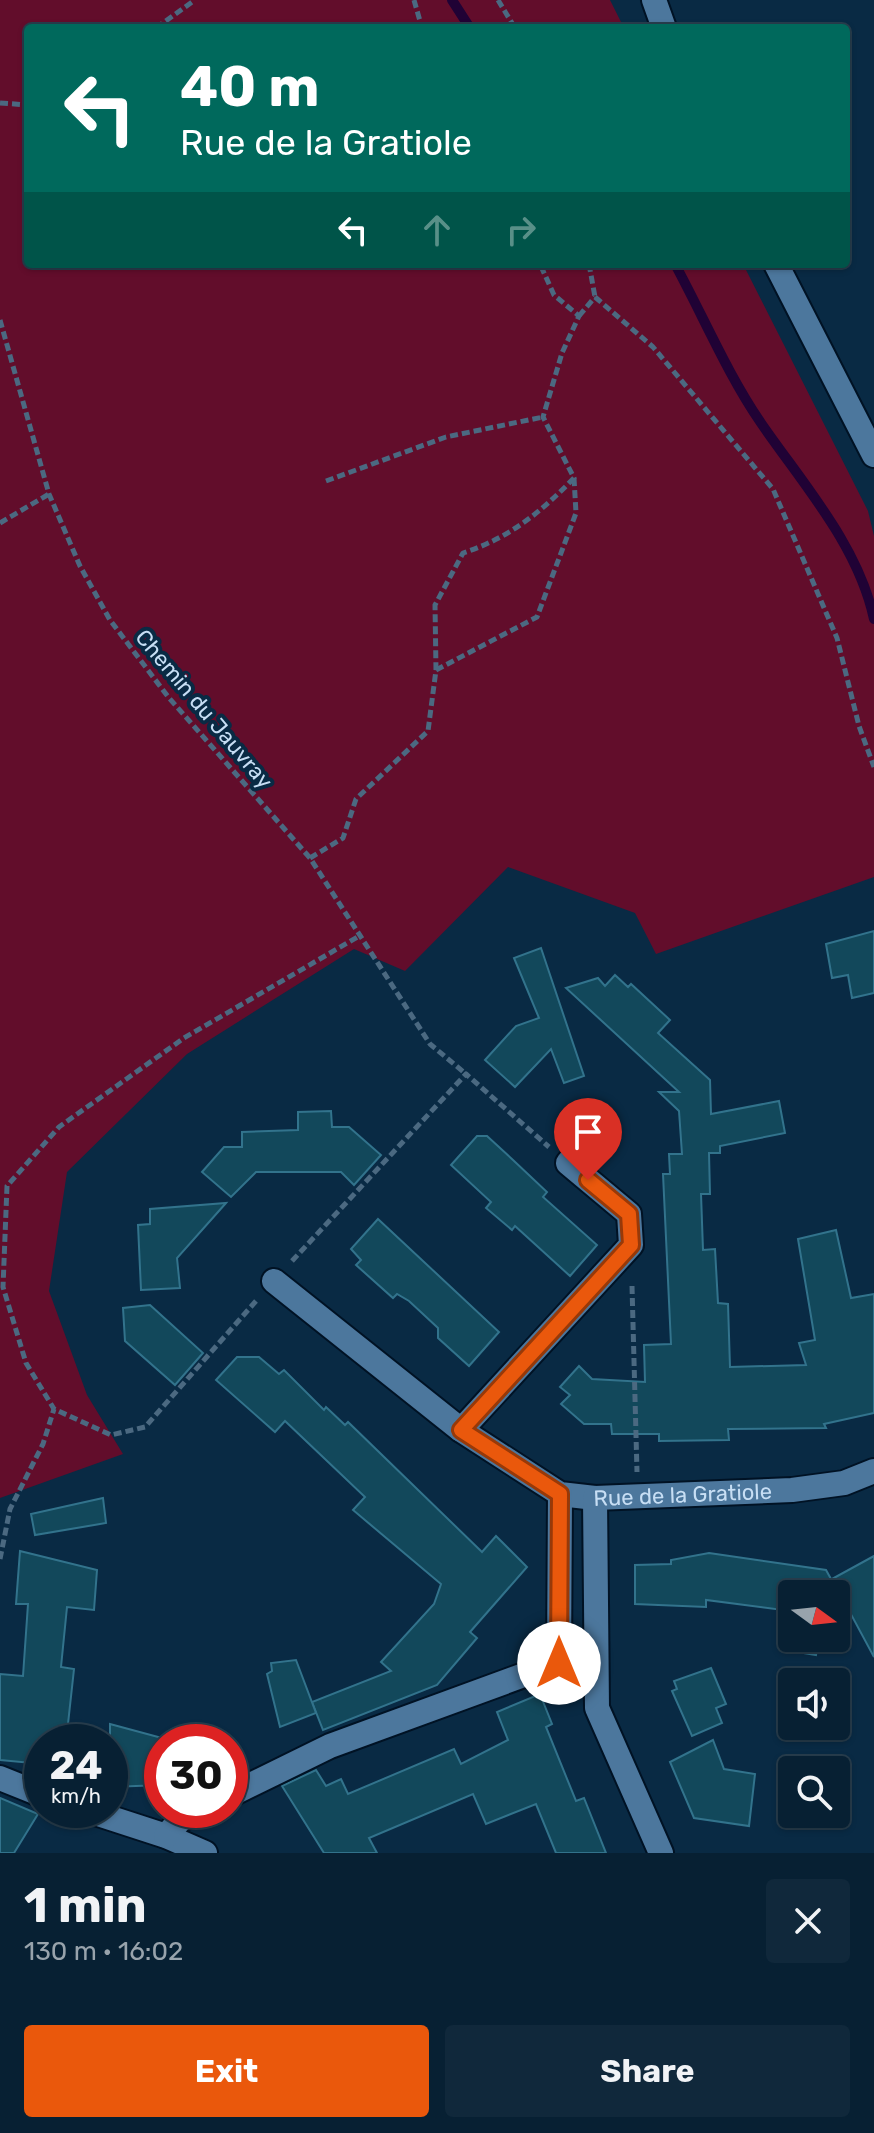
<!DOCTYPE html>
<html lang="en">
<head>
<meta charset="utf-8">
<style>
	body { margin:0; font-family:Rubik,sans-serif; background:#10283b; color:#f1f3f6; height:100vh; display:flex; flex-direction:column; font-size:30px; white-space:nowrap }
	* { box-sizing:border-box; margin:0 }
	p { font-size:26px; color:#98a3ac }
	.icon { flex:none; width:44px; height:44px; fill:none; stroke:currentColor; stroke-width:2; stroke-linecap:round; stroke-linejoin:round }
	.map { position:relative; height:1853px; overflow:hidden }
	.panel { display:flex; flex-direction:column; background:#072033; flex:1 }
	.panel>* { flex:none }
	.hud { position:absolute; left:24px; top:24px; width:826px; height:244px; border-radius:8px; box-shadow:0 2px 6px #0004,0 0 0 2px #283e4e; background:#00695c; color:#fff; overflow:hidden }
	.needle { width:52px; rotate:105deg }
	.controls { position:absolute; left:778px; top:1580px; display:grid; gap:16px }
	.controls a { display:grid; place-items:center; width:72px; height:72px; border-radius:8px; background:#072033; box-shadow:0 2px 6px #0004,0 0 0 2px #283e4e; font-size:40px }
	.speed { position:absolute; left:24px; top:1724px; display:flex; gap:16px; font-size:40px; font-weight:700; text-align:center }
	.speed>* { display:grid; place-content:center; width:104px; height:104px; border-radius:50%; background:#072033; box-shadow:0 2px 6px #0004,0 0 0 2px #283e4e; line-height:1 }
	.speed small { font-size:20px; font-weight:400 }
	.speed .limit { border:12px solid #d22; background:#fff; color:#111 }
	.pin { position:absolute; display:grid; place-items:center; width:68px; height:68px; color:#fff; margin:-82px -34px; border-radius:50% 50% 50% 0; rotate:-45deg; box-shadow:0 0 8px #0007 }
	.pin .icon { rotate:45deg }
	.me { position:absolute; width:88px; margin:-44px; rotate:0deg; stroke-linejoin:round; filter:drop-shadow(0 0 6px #0008) }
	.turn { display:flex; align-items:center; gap:28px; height:168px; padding:0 24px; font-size:36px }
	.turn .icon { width:104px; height:104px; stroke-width:2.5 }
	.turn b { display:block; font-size:56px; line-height:68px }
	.lanes { display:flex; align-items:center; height:76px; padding:0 24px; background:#0003; justify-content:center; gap:40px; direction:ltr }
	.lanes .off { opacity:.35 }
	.round { display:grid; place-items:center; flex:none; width:84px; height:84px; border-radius:8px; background:#10283b }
	.headline { display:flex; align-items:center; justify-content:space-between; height:136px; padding:0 24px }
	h1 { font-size:48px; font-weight:700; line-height:60px }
	.cta { display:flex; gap:16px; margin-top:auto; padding:16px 24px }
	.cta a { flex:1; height:92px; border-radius:8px; background:#ea580c; color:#fff; font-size:32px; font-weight:700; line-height:92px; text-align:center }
	.cta a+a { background:#10283b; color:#f1f3f6 }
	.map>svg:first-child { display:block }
	.green { fill:#620d2b }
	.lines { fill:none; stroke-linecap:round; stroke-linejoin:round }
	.stream { stroke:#200235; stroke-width:10 }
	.building { fill:#12485b; stroke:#32738c; stroke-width:2 }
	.minor-casing { stroke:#001224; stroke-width:28 }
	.path { stroke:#4b6981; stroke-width:5; stroke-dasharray:8 4; stroke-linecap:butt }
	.minor { stroke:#4c779d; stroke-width:24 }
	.route-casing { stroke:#983908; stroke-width:20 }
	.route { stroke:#ea580c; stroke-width:14 }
	.labels { text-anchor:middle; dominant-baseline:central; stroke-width:8; stroke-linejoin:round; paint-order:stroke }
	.street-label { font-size:22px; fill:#c7def4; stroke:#092a44 }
</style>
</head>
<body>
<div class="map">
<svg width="874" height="1853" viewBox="0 0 874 1853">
	<rect width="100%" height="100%" fill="#092a44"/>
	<polygon class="green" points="0,0 610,0 624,28 28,28 28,264 743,264 868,511 874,536 874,877 656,954 635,913 508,867 405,971 354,949 187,1054 67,1172 49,1291 87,1395 123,1454 0,1498"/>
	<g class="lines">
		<g class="stream">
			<polyline points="452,0 470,28"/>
			<path d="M 671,264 L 676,266 C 704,318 728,375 761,423 C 803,484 858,545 874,619"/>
		</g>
	</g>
	<g class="building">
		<polygon points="874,931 874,993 852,998 848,975 832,978 826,944"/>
		<polygon points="541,948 584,1076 564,1083 551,1049 515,1087 485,1060 516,1026 539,1018 514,958"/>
		<polygon points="615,975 628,987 631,984 670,1020 658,1033 710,1080 711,1114 779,1101 785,1133 720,1146 720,1153 709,1153 710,1194 701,1194 703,1250 715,1249 718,1303 728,1304 730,1367 806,1365 799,1343 815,1340 798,1239 836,1230 851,1298 874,1294 874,1413 824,1424 826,1428 728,1429 729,1440 659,1441 659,1434 612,1434 611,1424 584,1424 561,1404 570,1395 560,1387 579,1366 592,1379 645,1382 644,1345 671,1344 663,1174 670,1174 669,1154 682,1154 679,1111 659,1092 679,1092 566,988 598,978 605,986"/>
		<polygon points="331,1111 332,1127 349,1127 381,1155 354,1185 341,1172 256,1172 231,1197 202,1172 224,1147 242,1147 242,1132 298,1130 298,1112"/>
		<polygon points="477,1136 487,1136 513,1160 547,1192 543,1197 597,1245 570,1276 515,1226 512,1230 486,1208 491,1202 451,1165"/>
		<polygon points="226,1203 177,1258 180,1288 141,1290 138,1225 150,1224 150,1209"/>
		<polygon points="378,1219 499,1332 469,1366 438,1338 438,1328 409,1301 397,1294 393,1298 356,1265 361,1260 351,1249"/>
		<polygon points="150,1305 203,1353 175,1385 125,1341 123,1308"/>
		<polygon points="237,1357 259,1357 279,1374 284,1370 324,1410 326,1407 345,1425 348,1422 482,1552 496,1536 527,1567 470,1632 477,1638 437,1685 323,1730 312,1702 391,1671 381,1662 434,1604 441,1584 353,1510 365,1497 285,1421 275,1432 216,1380"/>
		<polygon points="103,1498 106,1523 35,1535 31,1514"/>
		<polygon points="20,1551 97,1570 94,1610 67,1607 61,1667 74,1669 66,1742 42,1742 42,1764 0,1760 0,1674 23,1676 28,1604 16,1604"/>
		<polygon points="709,1553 826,1570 831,1579 828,1594 792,1594 792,1638 819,1638 816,1655 785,1650 791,1611 706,1600 706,1607 635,1604 635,1565 671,1564 671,1560"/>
		<polygon points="874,1556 874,1657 832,1579"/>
		<polygon points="296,1660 316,1713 280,1727 267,1674 272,1671 271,1663"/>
		<polygon points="711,1668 726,1704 716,1708 722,1723 692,1736 672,1691 677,1689 674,1681"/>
		<polygon points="540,1694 552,1724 546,1727 576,1801 584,1798 606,1853 556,1853 536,1804 486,1824 473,1794 369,1838 377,1853 324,1853 282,1786 316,1770 326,1786 341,1779 348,1794 454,1749 461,1764 508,1740 497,1712"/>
		<polygon points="110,1724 162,1738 162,1785 110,1787"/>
		<polygon points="713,1740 724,1769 755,1774 749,1826 694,1818 670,1762"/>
		<polygon points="0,1798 38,1814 14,1853 0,1853"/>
	</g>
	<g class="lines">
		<g class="minor-casing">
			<g id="minor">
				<polyline points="654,0 664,28"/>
				<polyline points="776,264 874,455"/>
				<path id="s1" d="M 274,1281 L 461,1430 L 560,1494 L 595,1498 L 792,1490 L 844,1483 L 874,1471"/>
				<polyline points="461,1430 631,1245 629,1214 568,1163 599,1126"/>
				<polyline points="595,1498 597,1708 661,1853"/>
				<polyline points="559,1663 560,1494"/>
				<polyline points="0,1778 42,1795"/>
				<polyline points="230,1795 330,1746 595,1649"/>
				<polyline points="86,1810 166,1836 205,1853"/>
				<polyline points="166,1836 180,1820 200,1810"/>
			</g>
		</g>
		<g class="path">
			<polyline points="414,0 422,28"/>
			<polyline points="498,0 515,28"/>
			<polyline points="156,28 195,0"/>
			<polyline points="0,103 28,105"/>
			<polyline points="554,264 562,268 569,264"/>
			<polyline points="589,264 595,297"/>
			<polyline points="595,297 653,347 773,489 837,638 859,726 874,767"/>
			<polyline points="579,316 595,297"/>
			<polyline points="0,320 49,494 80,566 110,620 169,698 310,858 430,1044 466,1074"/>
			<polyline points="326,481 446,437 543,417"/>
			<polyline points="0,523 49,494"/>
			<polyline points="436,670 537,617 576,513 574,478"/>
			<path d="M 310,858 L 343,838 L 356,799 L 428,731 L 436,670 L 435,605 L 463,553 C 509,538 540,513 574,478 L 543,417 L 562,353 L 579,316 L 554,295 L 540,264"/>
			<polyline points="292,1261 466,1074 549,1147"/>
			<polyline points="632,1286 637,1472"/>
			<polyline points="256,1301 145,1427 111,1435 54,1409 26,1363 3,1287 7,1186 59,1127 184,1038 361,935"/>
			<polyline points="0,1559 10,1509 43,1444 54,1409"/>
		</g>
		<use href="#minor" class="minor"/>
	</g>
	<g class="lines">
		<g class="route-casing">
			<polyline id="route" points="559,1663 560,1494 461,1430 631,1245 629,1214 588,1180"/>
		</g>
		<use href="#route" class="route"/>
	</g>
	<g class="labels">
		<g class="street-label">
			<text transform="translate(204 709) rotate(50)">Chemin du Jauvray</text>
			<text stroke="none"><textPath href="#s1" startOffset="480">Rue de la Gratiole</textPath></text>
		</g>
	</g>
</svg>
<div class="controls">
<a><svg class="needle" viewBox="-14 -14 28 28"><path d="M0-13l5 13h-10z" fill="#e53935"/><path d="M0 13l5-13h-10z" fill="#98a3ac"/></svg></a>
<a><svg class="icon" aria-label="sound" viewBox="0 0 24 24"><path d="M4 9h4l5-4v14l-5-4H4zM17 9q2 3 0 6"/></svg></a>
<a><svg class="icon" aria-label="search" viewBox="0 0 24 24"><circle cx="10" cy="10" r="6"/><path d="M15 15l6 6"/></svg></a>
</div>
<div class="speed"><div>24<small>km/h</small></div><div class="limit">30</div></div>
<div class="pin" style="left:588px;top:1180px;background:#d93025"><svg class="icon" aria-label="arrive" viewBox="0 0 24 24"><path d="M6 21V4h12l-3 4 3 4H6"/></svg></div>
<svg class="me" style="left:559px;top:1663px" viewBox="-20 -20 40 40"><circle r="19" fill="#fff"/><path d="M0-13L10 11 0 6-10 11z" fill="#ea580c"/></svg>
<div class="hud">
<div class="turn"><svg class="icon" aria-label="left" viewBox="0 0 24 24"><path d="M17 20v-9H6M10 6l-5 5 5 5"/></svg><div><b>40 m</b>Rue de la Gratiole</div></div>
<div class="lanes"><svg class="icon" aria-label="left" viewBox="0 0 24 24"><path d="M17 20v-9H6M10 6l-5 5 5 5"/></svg><svg class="icon off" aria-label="ahead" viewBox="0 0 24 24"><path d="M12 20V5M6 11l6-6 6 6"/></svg><svg class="icon off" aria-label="right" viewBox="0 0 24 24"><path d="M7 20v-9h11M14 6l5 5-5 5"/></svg></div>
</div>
</div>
<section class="panel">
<div class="headline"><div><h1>1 min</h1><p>130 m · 16:02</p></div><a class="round"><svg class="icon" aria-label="close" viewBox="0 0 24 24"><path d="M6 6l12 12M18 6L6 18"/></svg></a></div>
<div class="cta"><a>Exit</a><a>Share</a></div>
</section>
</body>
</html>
